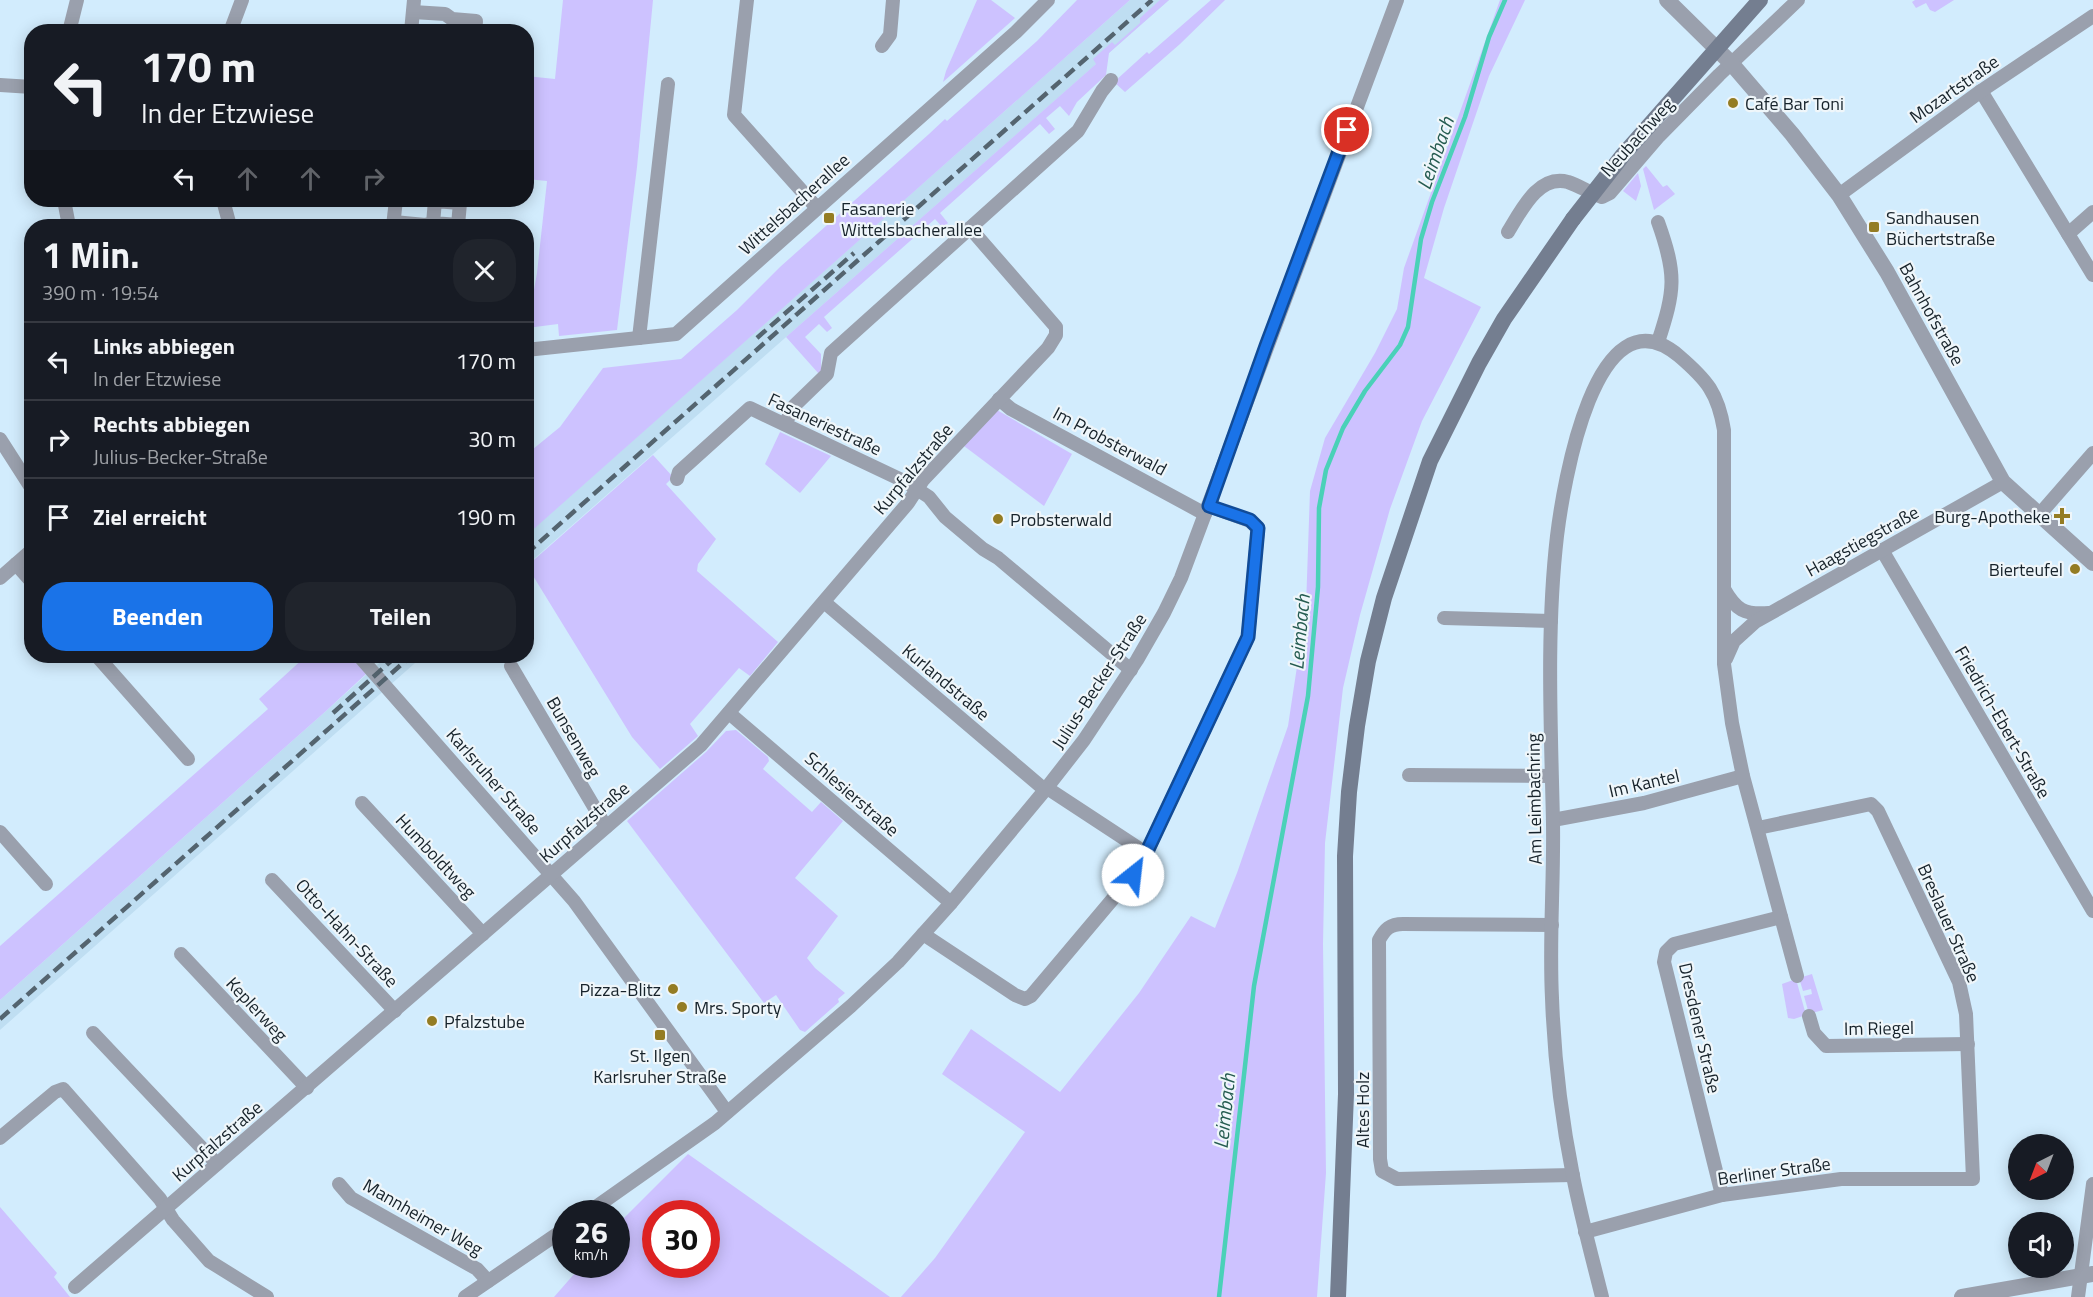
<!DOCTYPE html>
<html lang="de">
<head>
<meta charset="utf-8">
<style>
	body { margin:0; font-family:"Titillium Web",sans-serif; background:#20242c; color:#f1f3f6; height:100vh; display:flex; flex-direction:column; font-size:22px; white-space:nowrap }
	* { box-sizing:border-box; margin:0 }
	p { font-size:20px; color:#9ea1a6 }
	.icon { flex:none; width:33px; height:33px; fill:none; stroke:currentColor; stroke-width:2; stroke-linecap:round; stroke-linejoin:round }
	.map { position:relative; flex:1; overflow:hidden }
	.sheet { position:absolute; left:24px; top:219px; width:510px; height:444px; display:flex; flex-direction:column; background:#171b24; border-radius:24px; box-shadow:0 3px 15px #0003 }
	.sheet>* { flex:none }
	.guide { position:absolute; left:24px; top:24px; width:510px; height:183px; border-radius:24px; box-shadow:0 3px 15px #0003; background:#171b24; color:#f1f3f6; overflow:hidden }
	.needle { width:39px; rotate:222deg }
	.buttons { position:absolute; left:2008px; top:1134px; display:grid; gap:12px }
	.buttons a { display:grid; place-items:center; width:66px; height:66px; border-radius:50%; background:#171b24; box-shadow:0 3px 15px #0003; font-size:30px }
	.speed { position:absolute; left:552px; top:1200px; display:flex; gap:12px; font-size:30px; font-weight:700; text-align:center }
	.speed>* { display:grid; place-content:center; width:78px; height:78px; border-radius:50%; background:#171b24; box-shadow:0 3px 15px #0003; line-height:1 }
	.speed small { font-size:15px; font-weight:400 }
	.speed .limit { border:9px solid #d22; background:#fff; color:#111 }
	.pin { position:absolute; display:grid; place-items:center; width:51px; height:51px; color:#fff; margin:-26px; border:3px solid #fff; border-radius:50%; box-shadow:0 2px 6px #0007 }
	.me { position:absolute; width:66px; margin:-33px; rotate:29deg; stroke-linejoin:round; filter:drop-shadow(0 0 4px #0008) }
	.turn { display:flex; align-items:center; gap:21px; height:126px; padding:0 18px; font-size:27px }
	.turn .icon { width:78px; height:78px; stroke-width:2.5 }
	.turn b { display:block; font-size:42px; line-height:51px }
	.lanes { display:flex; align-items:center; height:57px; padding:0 18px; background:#0003; justify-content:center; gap:30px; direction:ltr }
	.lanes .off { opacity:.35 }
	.round { display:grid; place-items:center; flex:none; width:63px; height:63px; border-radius:24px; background:#20242c }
	.headline { display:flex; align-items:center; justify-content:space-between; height:102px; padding:0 18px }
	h1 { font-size:36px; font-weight:700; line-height:45px }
	.button { display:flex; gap:12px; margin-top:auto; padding:12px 18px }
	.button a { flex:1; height:69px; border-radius:24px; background:#1a73e8; color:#fff; font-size:24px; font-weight:700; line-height:69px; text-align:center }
	.button a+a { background:#20242c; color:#f1f3f6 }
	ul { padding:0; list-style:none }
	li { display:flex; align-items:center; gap:18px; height:78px; padding:0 18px; border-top:2px solid #363941 }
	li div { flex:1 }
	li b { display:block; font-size:22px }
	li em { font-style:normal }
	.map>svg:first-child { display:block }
	.built { fill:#bfdef2 }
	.green { fill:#cdc2ff; fill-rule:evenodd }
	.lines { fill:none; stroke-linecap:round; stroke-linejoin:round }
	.stream { stroke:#4ad1b8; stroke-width:4.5 }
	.minor { stroke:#9aa0ad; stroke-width:14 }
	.tertiary { stroke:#9aa0ad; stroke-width:16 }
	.secondary { stroke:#747e90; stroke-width:16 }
	.rail { stroke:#54646f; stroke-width:4.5; stroke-dasharray:12 6; stroke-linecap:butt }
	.secondary-bridge { stroke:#747e90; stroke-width:16 }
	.route-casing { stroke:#114b97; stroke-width:15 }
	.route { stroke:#1a73e8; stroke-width:10 }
	.poi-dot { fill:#947c23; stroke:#eff6fa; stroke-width:2 }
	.labels { text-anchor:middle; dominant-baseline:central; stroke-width:4.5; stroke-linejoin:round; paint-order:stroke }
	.street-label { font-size:18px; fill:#17232b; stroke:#eff6fa }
	.poi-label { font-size:18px; fill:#17232b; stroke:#eff6fa; text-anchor:start }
	.water-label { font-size:20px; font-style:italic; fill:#255c51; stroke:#eff6fa }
</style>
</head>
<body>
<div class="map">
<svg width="2093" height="1297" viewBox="0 0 2093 1297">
	<rect width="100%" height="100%" fill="#d2ecfd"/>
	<g class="built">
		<polygon points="1130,0 1169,0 527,565 526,535"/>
		<polygon points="387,656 423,656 0,1030 0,1000 326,711"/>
	</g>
	<g class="green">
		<polygon points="563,0 653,0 637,167 617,330 559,336 558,324 527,328 537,273 547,181 527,179 526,76 555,79"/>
		<polygon points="977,0 991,0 1015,18 943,82 946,71"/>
		<polygon points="1077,0 1130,0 527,535 527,454 560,427 603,368 681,359 737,310 780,267 929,134 945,119 947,121 1037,41"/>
		<polygon points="1160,0 1169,0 1109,53 1106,75 1077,102 1069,116 1060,106 1046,118 1055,129 1049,134 1040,124 940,213 948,223 943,228 935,219 824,317 832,328 827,332 819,324 805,337 821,354 821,372 819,374 786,337 1096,64 1093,59 1112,42 1115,45 1140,23 1140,18"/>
		<polygon points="1211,0 1225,0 1180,44 1125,92 1114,82 1147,52 1149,54"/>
		<polygon points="1500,0 1525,0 1489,76 1444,208 1424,278 1481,307 1422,421 1390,509 1360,615 1343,688 1325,843 1323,944 1326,1173 1317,1297 901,1297 935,1258 1025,1132 942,1074 971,1029 1060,1092 1139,993 1191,916 1215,928 1237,873 1288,726 1306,607 1310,491 1325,438 1375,353 1397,309 1404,268"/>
		<polygon points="1915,0 1954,0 1935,12 1930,10 1926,3 1916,8 1912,2"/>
		<polygon points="1646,166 1663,187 1667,185 1675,194 1654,210 1643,169"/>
		<polygon points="1638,173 1641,186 1636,201 1623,191"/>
		<polygon points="997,410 1072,454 1044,506 964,446"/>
		<polygon points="780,432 831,456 800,493 765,464"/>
		<polygon points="653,455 673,477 666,484 716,539 698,564 697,571 778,642 750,676 739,668 690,724 698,736 660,769 632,737 527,566"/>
		<polygon points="306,656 350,656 366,674 326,711 0,1000 0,946 268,709 259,699"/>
		<polygon points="736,730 768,757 769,761 763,769 812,812 821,802 843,821 795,878 838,916 807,958 815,968 845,993 838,999 839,1002 805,1032 800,1030 776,995 764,1003 627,821 706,752 726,731"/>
		<polygon points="1812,974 1823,1010 1809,1014 1804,996 1812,994 1811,989 1803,991 1799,978"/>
		<polygon points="1796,979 1806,1015 1794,1019 1788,1018 1782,984"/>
		<path d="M 688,1154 L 890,1297 L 554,1297 L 582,1265 L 616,1264 L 617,1225 ZM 656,1214 L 706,1214 L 706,1264 L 656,1264 Z"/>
		<polygon points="0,1207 57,1273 54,1277 70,1297 0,1297"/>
	</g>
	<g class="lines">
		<polyline class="stream" points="1219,1297 1254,986 1308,696 1318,587 1319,508 1326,470 1343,428 1365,391 1400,345 1408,327 1421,239 1432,202 1465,117 1489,37 1505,0"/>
		<g class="minor">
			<polyline points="747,0 734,115 817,208"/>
			<polyline points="413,12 445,14 452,19 476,21 475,32"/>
			<polyline points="69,32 77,0"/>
			<polyline points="230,32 242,0"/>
			<polyline points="411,32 414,0"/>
			<polyline points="882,46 890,35 893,0"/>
			<polyline points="0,85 32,87"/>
			<polyline points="1981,91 2093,275"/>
			<polyline points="1839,195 1981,91 2093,16"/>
			<polyline points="64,200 69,226"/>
			<polyline points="223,200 230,226"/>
			<polyline points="394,222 425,225 433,223 435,201 460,203 458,225 433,223"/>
			<polyline points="393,226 396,200"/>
			<path d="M 1508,232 C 1521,211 1538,174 1568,182 C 1580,186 1590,193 1602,197 L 1610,193 L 1659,136 L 1719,75 L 1798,0"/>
			<polyline points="2068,234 2093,212"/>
			<polyline points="639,338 668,84"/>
			<path d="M 1658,342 C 1675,290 1677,275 1658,222"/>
			<polyline points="526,350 676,334 1016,32 1048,0"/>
			<polyline points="999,399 1011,409 1205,514"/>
			<polyline points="785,424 794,406 827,374 831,353 1078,131 1102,91 1111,80"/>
			<polyline points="0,439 32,489"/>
			<polyline points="677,479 679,472 750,408 906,482 929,497 945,517 983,549 998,558 1131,670"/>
			<polyline points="2039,515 2093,453"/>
			<polyline points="1882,550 2093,911"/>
			<polyline points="16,564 32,582"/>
			<polyline points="0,578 32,550"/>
			<path d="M 1724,589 C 1736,610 1744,615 1769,613"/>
			<polyline points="824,602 1045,790"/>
			<polyline points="1444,618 1551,621"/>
			<polyline points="97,656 188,759"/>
			<polyline points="359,656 574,901 727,1112"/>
			<polyline points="1726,659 1734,641 1755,622 2003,482"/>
			<polyline points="511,666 606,827"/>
			<polyline points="729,713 951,903"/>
			<polyline points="1409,775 1550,776"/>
			<polyline points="1047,788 1146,853"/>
			<polyline points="362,803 483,934"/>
			<polyline points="1553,820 1644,803 1743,776"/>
			<polyline points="0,832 46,884"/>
			<polyline points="272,880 395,1011"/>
			<path d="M 1552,925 L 1403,924 C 1390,924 1385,929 1379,940 L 1380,1159 L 1382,1171 L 1397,1179 L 1573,1175"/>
			<polyline points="923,934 1015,995 1025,999 1031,996 1133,875 1142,862 1248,637 1258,528 1250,521 1209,506"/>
			<polyline points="181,954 307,1088"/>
			<polyline points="1809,1016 1814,1033 1826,1046 1968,1044"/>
			<polyline points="93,1033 217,1164"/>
			<polyline points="0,1138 55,1092 63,1089 160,1199 173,1220 209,1261 267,1297"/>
			<polyline points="339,1184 351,1198 477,1269 488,1281"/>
			<polyline points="1722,1195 1664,962 1666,952 1674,944 1781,917"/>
			<polyline points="586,1214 715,1123 851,1006 898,962 951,903 1045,790 1084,740 1137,660 1164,613 1181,578 1397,0"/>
			<polyline points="1585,1232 1722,1195 1841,1179 1973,1179 1966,1014 1959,982 1878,811 1871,804 1758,828"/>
			<polyline points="75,1287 701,745 908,503 923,480 1048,348 1056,335 1056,327 970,228"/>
			<polyline points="465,1297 566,1228"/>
			<path d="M 1602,1297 C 1592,1257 1581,1217 1573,1176 C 1562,1121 1554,1054 1552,998 C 1549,940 1554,881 1553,823 C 1551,728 1546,631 1557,536 C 1563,487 1595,285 1679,356 C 1707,380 1718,393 1724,430 L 1724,664 L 1732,723 L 1743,776 L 1797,976"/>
			<polyline points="2078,1297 2093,1184"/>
		</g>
		<g class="tertiary">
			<polyline points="1667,0 1731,63 1792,134 1839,195 1887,272 2003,482 2093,563"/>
			<polyline points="1962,1297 2093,1274"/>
		</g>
		<polyline class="secondary" points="1338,1297 1346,1094 1345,856 1349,792 1357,726 1368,661 1384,598 1430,461 1479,363 1504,319 1573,219"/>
		<g class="rail">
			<polyline points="757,338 854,253"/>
			<polyline points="526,554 1152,0"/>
			<polyline points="333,713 391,661"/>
			<polyline points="0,1019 411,656"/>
		</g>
		<polyline class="secondary-bridge" points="1573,219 1623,155 1760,0"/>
	</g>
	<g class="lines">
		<g class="route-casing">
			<polyline id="route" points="1133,875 1142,862 1248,637 1258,528 1250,520 1209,506 1266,346 1347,130"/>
		</g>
		<use href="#route" class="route"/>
	</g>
	<g class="poi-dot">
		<circle cx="1733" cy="103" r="6"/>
		<rect x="823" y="212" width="12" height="12" rx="3"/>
		<rect x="1868" y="221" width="12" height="12" rx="3"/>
		<path d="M2059 507h6v6h6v6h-6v6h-6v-6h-6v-6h6z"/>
		<circle cx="998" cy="519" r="6"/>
		<circle cx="2075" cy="569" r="6"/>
		<circle cx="673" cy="989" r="6"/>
		<circle cx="682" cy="1007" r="6"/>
		<circle cx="432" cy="1021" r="6"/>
		<rect x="654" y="1029" width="12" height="12" rx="3"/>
	</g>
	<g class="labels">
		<g class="street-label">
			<text transform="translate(1954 89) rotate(-35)">Mozartstraße</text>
			<text transform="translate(1637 137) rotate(-48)">Neubachweg</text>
			<text transform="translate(794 204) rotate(-42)">Wittelsbacherallee</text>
			<text transform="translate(1932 314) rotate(61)">Bahnhofstraße</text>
			<text transform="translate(825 424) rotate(25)">Fasaneriestraße</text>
			<text transform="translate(1110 441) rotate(28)">Im Probsterwald</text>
			<text transform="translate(913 469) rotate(-50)">Kurpfalzstraße</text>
			<text transform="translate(1862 541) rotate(-29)">Haagstiegstraße</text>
			<text transform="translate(1099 681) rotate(-57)">Julius-Becker-Straße</text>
			<text transform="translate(946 682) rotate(40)">Kurlandstraße</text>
			<text transform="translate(2003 722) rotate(60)">Friedrich-Ebert-Straße</text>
			<text transform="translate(574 737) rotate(60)">Bunsenweg</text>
			<text transform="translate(494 781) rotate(49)">Karlsruher Straße</text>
			<text transform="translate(1644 783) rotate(-13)">Im Kantel</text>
			<text transform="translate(852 794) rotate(41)">Schlesierstraße</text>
			<text transform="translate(1534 799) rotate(-91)">Am Leimbachring</text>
			<text transform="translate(584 822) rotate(-41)">Kurpfalzstraße</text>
			<text transform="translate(436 856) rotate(47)">Humboldtweg</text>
			<text transform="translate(1949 923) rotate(66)">Breslauer Straße</text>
			<text transform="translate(347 933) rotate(47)">Otto-Hahn-Straße</text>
			<text transform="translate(257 1009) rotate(47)">Keplerweg</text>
			<text transform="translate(1700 1028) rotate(77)">Dresdener Straße</text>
			<text transform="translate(1879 1028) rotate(-1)">Im Riegel</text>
			<text transform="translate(1362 1110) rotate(-90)">Altes Holz</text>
			<text transform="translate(217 1141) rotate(-41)">Kurpfalzstraße</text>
			<text transform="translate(1774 1171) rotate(-8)">Berliner Straße</text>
			<text transform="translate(423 1217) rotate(30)">Mannheimer Weg</text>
		</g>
		<g class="poi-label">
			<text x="1745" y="103">Café Bar Toni</text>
			<text x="841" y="208">Fasanerie<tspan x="841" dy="21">Wittelsbacherallee</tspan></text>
			<text x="1886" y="217">Sandhausen<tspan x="1886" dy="21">Büchertstraße</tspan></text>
			<text x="2050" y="516" text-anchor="end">Burg-Apotheke</text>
			<text x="1010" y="519">Probsterwald</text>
			<text x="2063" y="569" text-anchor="end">Bierteufel</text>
			<text x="661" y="989" text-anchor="end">Pizza-Blitz</text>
			<text x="694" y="1007">Mrs. Sporty</text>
			<text x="444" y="1021">Pfalzstube</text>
			<text x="660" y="1055" text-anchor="middle">St. Ilgen<tspan x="660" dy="21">Karlsruher Straße</tspan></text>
		</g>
		<g class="water-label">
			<text transform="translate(1435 153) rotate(-71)">Leimbach</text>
			<text transform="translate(1299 632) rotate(-85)">Leimbach</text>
			<text transform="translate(1224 1111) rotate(-84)">Leimbach</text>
		</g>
	</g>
</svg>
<div class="buttons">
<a><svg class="needle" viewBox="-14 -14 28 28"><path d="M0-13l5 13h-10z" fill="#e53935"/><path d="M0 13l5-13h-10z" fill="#9ea1a6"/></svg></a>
<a><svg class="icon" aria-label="sound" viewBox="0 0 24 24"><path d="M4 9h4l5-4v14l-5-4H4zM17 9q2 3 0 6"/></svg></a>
</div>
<div class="speed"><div>26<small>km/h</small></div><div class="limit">30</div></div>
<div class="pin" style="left:1347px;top:130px;background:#d93025"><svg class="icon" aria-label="arrive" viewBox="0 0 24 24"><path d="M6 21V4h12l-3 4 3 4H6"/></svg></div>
<svg class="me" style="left:1133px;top:875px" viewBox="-20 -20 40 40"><circle r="19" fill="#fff"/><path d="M0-13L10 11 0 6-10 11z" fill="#1a73e8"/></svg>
<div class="guide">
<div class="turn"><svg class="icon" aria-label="left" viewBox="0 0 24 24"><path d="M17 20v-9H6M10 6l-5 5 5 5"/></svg><div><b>170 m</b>In der Etzwiese</div></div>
<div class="lanes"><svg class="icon" aria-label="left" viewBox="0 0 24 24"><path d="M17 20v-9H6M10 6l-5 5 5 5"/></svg><svg class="icon off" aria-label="ahead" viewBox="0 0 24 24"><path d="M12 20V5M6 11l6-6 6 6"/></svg><svg class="icon off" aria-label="ahead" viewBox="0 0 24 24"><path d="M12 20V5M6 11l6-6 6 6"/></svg><svg class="icon off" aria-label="right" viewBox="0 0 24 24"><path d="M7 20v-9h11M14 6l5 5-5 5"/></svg></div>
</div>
<section class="sheet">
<div class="headline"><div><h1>1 Min.</h1><p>390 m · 19:54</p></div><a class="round"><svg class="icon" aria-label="close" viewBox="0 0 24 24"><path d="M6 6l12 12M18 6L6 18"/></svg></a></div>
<ul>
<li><svg class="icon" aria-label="left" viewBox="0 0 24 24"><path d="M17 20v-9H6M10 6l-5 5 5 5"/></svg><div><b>Links abbiegen</b><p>In der Etzwiese</p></div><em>170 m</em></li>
<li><svg class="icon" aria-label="right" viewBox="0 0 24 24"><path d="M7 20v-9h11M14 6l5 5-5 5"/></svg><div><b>Rechts abbiegen</b><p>Julius-Becker-Straße</p></div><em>30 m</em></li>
<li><svg class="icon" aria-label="arrive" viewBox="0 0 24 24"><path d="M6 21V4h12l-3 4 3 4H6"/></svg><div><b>Ziel erreicht</b></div><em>190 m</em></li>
</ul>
<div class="button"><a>Beenden</a><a>Teilen</a></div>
</section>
</div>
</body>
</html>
